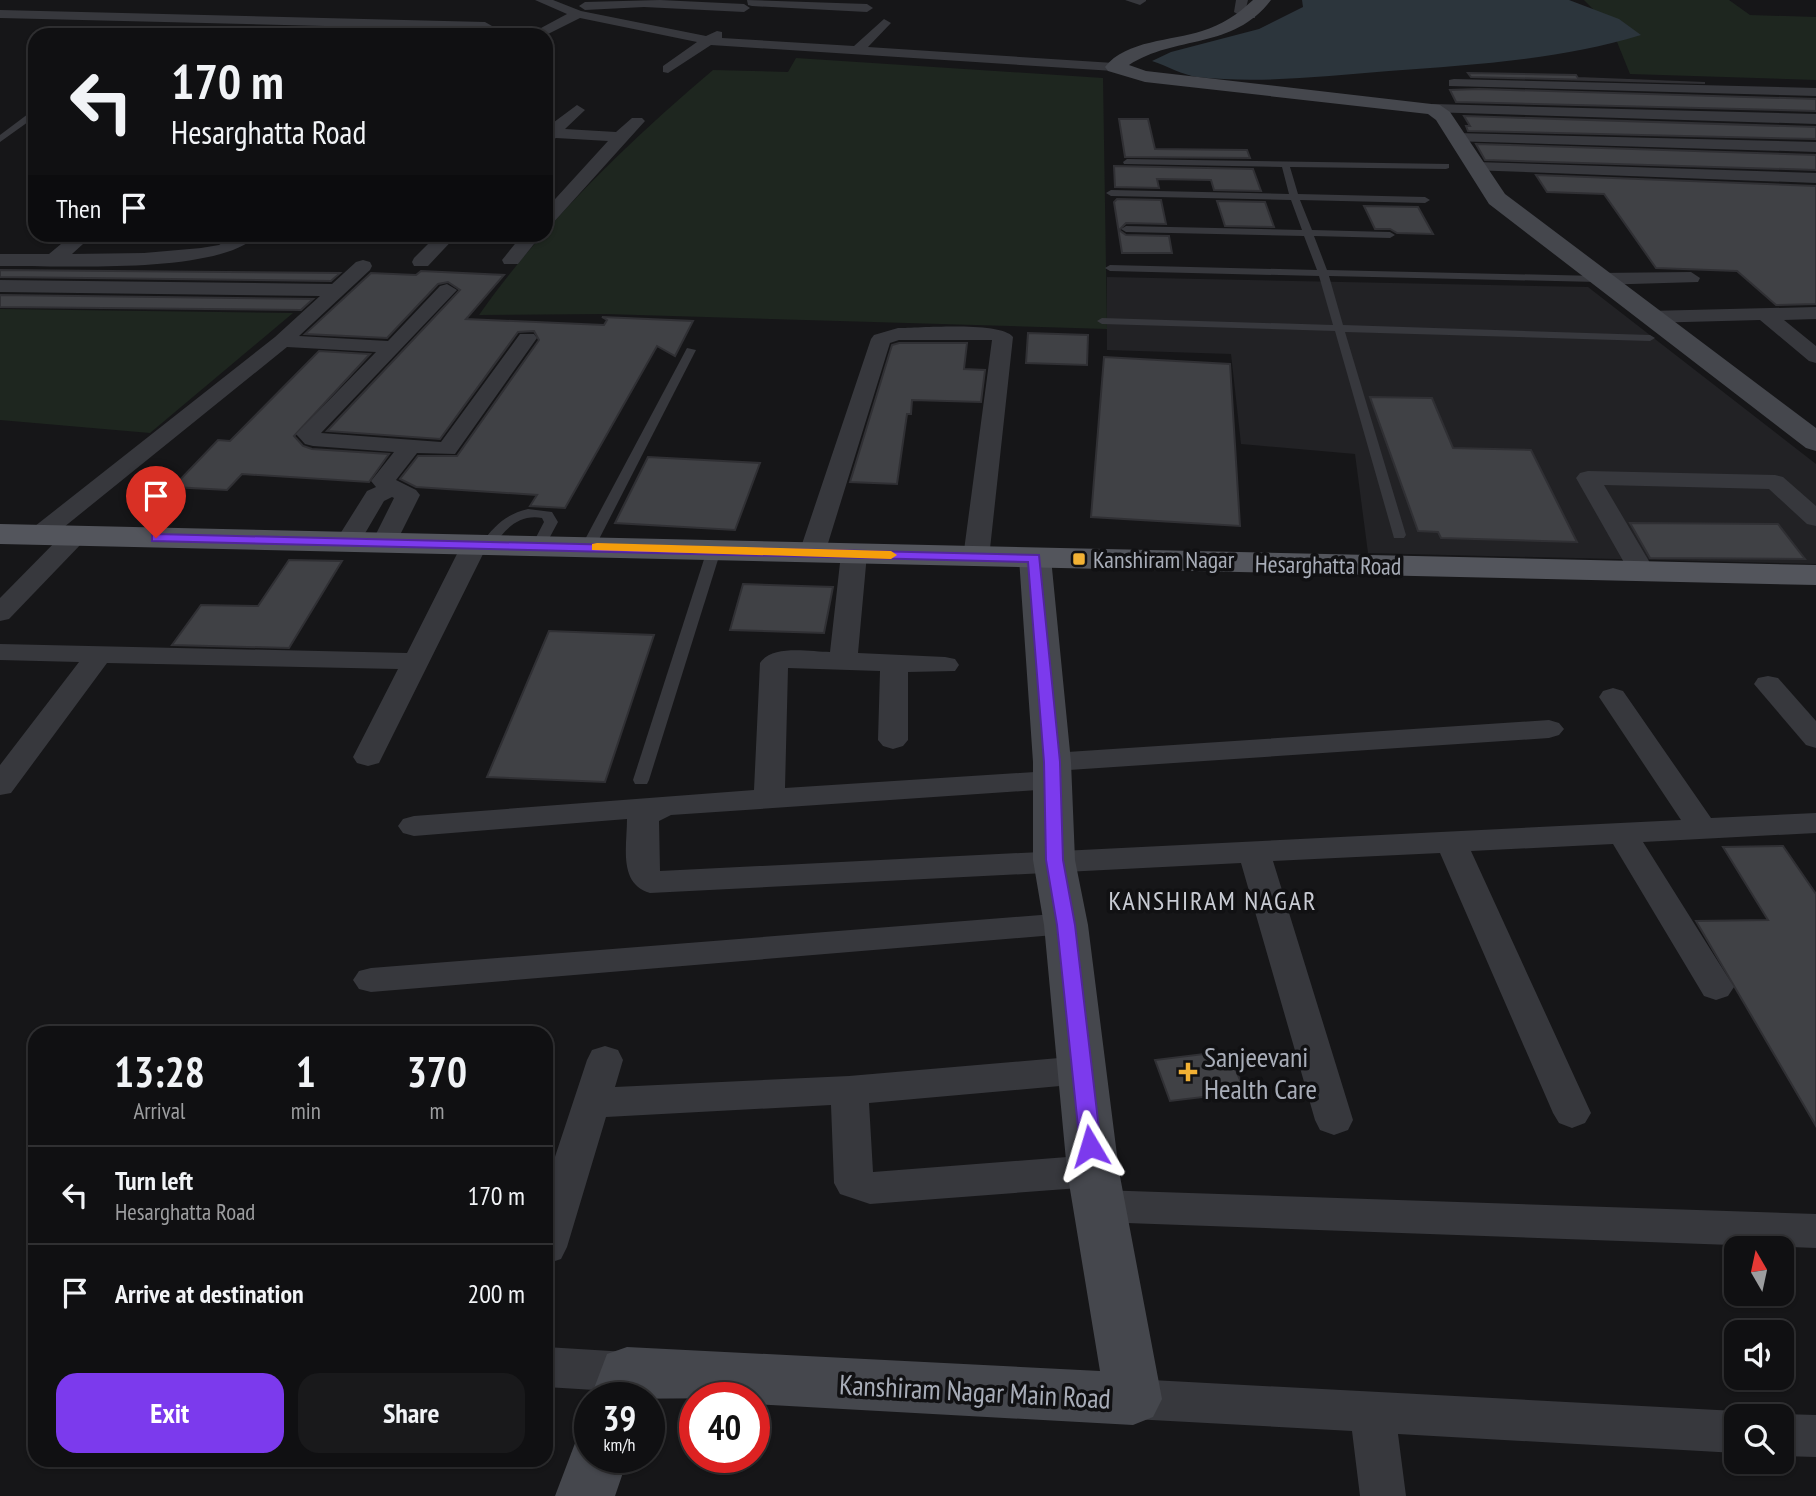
<!DOCTYPE html>
<html lang="en">
<head>
<meta charset="utf-8">
<style>
	body { margin:0; font-family:"PT Sans Narrow",sans-serif; background:#19191b; color:#f1f3f6; height:100vh; display:flex; flex-direction:column; font-size:26px; white-space:nowrap }
	* { box-sizing:border-box; margin:0 }
	p { font-size:23px; color:#9c9d9f }
	.icon { flex:none; width:38px; height:38px; fill:none; stroke:currentColor; stroke-width:2; stroke-linecap:round; stroke-linejoin:round }
	.map { position:relative; flex:1; overflow:hidden }
	.details { position:absolute; left:28px; top:1026px; width:525px; height:441px; display:flex; flex-direction:column; background:#101012; border-radius:21px; box-shadow:0 2px 5px #0004,0 0 0 2px #303032 }
	.details>* { flex:none }
	.top-card { position:absolute; left:28px; top:28px; width:525px; height:214px; border-radius:21px; box-shadow:0 2px 5px #0004,0 0 0 2px #303032; background:#101012; color:#f1f3f6; overflow:hidden }
	.needle { width:46px; rotate:351deg }
	.controls { position:absolute; left:1724px; top:1236px; display:grid; gap:14px }
	.controls a { display:grid; place-items:center; width:70px; height:70px; border-radius:14px; background:#101012; box-shadow:0 2px 5px #0004,0 0 0 2px #303032; font-size:35px }
	.speed { position:absolute; left:574px; top:1382px; display:flex; gap:14px; font-size:35px; font-weight:700; text-align:center }
	.speed>* { display:grid; place-content:center; width:91px; height:91px; border-radius:50%; background:#101012; box-shadow:0 2px 5px #0004,0 0 0 2px #303032; line-height:1 }
	.speed small { font-size:18px; font-weight:400 }
	.speed .limit { border:10px solid #d22; background:#fff; color:#111 }
	.pin { position:absolute; display:grid; place-items:center; width:60px; height:60px; color:#fff; margin:-72px -30px; border-radius:50% 50% 50% 0; rotate:-45deg; box-shadow:0 0 7px #0007 }
	.pin .icon { rotate:45deg }
	.me { position:absolute; width:77px; margin:-38px; rotate:353deg; stroke-linejoin:round; filter:drop-shadow(0 0 5px #0008) }
	.turn { display:flex; align-items:center; gap:24px; height:147px; padding:0 28px; font-size:32px }
	.turn .icon { width:91px; height:91px; stroke-width:2.5 }
	.turn b { display:block; font-size:49px; line-height:60px }
	.then { display:flex; align-items:center; height:66px; padding:0 28px; background:#0003; gap:14px; font-size:26px }
	.eta { display:flex; justify-content:space-evenly; align-items:center; height:119px; text-align:center }
	.eta b { font-size:42px; font-weight:700; line-height:49px }
	.primary-button { display:flex; gap:14px; margin-top:auto; padding:14px 28px }
	.primary-button a { flex:1; height:80px; border-radius:21px; background:#7c3aed; color:#fff; font-size:28px; font-weight:700; line-height:80px; text-align:center }
	.primary-button a+a { background:#19191b; color:#f1f3f6 }
	ul { padding:0; list-style:none }
	li { display:flex; align-items:center; gap:21px; height:98px; padding:0 28px; border-top:2px solid #303032 }
	li div { flex:1 }
	li b { display:block; font-size:26px }
	li em { font-style:normal }
	.map>svg:first-child { display:block }
	.built { fill:#222225 }
	.green { fill:#1e261f }
	.water { fill:#2c353c }
	.building { fill:#404145; stroke:#303034; stroke-width:2 }
	.lines { fill:none; stroke-linecap:round; stroke-linejoin:round }
	.lane { fill:#37383d; fill-rule:evenodd }
	.street { fill:#37383d; fill-rule:evenodd }
	.secondary { fill:#45474d; fill-rule:evenodd }
	.primary { fill:#53555c; fill-rule:evenodd }
	.route { fill:#7c3aed; stroke:#51269a; stroke-width:2 }
	.slow { fill:#f59e0b }
	.poi-dot { fill:#f2b134; stroke:#111113; stroke-width:2.5 }
	.labels { text-anchor:middle; dominant-baseline:central; stroke-width:7; stroke-linejoin:round; paint-order:stroke }
	.poi-label { font-size:24px; fill:#a8adb8; stroke:#111113; text-anchor:start }
	.street-label { font-size:24px; fill:#a8adb8; stroke:#111113 }
	.neighbourhood-label { font-size:26px; letter-spacing:2px; fill:#c9ccd4; stroke:#111113 }
	.near-poi-label { font-size:28px; fill:#a8adb8; stroke:#111113; text-anchor:start }
	.near-street-label { font-size:28px; fill:#a8adb8; stroke:#111113 }
</style>
</head>
<body>
<div class="map">
<svg width="1816" height="1496" viewBox="0 0 1816 1496">
	<rect width="100%" height="100%" fill="#161618"/>
	<polygon class="built" points="1107,277 1588,287 1816,464 1816,564 1368,553 1355,454 1241,444 1231,354 1107,350"/>
	<g class="green">
		<polygon points="1584,0 1729,0 1750,15 1816,17 1816,80 1630,74 1611,27"/>
		<path d="M 796,58 L 1103,78 L 1107,329 L 605,314 L 479,315 C 543,224 627,143 713,70 L 788,72 Z"/>
		<polygon points="0,309 293,313 150,433 0,420"/>
	</g>
	<path class="water" d="M 1302,0 L 1569,0 L 1619,19 L 1641,35 C 1558,60 1474,65 1389,71 C 1325,76 1261,84 1197,77 C 1183,75 1167,66 1152,61 L 1171,52 L 1259,29 L 1303,7 Z"/>
	<g class="building">
		<polygon points="1468,73 1576,75 1578,78 1705,83 1471,77"/>
		<polygon points="1479,89 1816,99 1816,111 1456,102 1450,90"/>
		<polygon points="1464,116 1816,127 1816,139 1468,131 1466,126 1470,126"/>
		<polygon points="1119,119 1148,119 1155,149 1247,150 1250,158 1125,157"/>
		<polygon points="1476,144 1816,155 1816,170 1485,160"/>
		<polygon points="1114,166 1253,169 1261,191 1214,190 1211,180 1157,179 1159,188 1115,187"/>
		<polygon points="1536,175 1816,186 1816,304 1776,305 1737,271 1656,268 1604,194 1547,192"/>
		<polygon points="1117,199 1161,200 1166,224 1126,223 1119,230 1126,235 1169,236 1172,253 1122,253 1114,202"/>
		<polygon points="1217,201 1265,202 1274,227 1225,226"/>
		<polygon points="1364,206 1418,207 1433,234 1397,233 1390,229 1375,229"/>
		<polygon points="0,270 340,273 331,281 0,277"/>
		<polygon points="421,271 504,275 466,319 604,325 607,320 602,317 693,321 675,356 657,346 565,508 530,506 537,495 416,487 400,479 418,456 457,456 539,340 534,331 518,332 440,439 327,431 460,290 448,282 438,284 387,338 305,334 371,273 416,275"/>
		<polygon points="0,295 313,299 301,310 0,307"/>
		<polygon points="1028,333 1088,335 1087,365 1026,363"/>
		<polygon points="899,343 967,343 964,369 985,370 981,402 912,400 911,414 907,414 897,484 850,482 892,345"/>
		<polygon points="319,351 370,354 294,436 303,446 312,449 389,454 369,482 242,474 227,490 173,487 218,440 230,441"/>
		<polygon points="1104,357 1230,364 1240,526 1091,517"/>
		<polygon points="1370,397 1432,398 1453,448 1531,450 1577,542 1441,538 1438,532 1418,531"/>
		<polygon points="648,457 760,463 735,530 615,523"/>
		<polygon points="1630,523 1778,524 1805,559 1650,558"/>
		<polygon points="289,560 342,561 289,648 172,645 201,605 258,606"/>
		<polygon points="743,584 833,587 824,633 730,630"/>
		<polygon points="549,631 654,635 605,782 487,777"/>
		<polygon points="1783,846 1816,894 1816,1126 1696,921 1768,920 1723,847"/>
		<polygon points="1228,1051 1245,1092 1170,1101 1155,1060"/>
	</g>
	<g class="lines">
		<g class="lane">
			<polygon points="240,31 238,34 203,35 207,33"/>
			<polygon points="32,111 35,111 35,117 0,142 0,135"/>
			<polygon points="1127,159 1449,164 1449,168 1446,169 1290,167 1298,194 1425,197 1430,200 1425,203 1300,200 1312,230 1390,232 1395,235 1390,238 1314,236 1327,270 1598,276 1603,279 1598,282 1329,276 1343,325 1650,335 1655,338 1650,341 1345,332 1406,535 1404,538 1394,538 1335,331 1102,324 1097,321 1102,318 1333,325 1319,276 1110,271 1105,268 1110,265 1317,270 1304,236 1126,232 1121,229 1126,226 1302,230 1291,200 1111,196 1106,193 1111,190 1289,194 1282,167 1124,164 1123,162"/>
			<polygon points="687,348 696,350 595,547 588,551 583,550 581,547"/>
			<path d="M 528,509 L 552,512 L 558,522 L 544,548 L 534,548 L 532,545 L 544,522 L 542,518 C 519,514 505,529 493,547 L 483,547 L 481,544 C 494,526 506,514 528,509 Z"/>
			<polygon points="714,546 721,550 649,780 647,784 635,784 633,780 707,550"/>
		</g>
		<g class="street">
			<polygon points="535,0 553,0 581,11 706,36 717,31 722,32 722,38 854,46 884,19 891,23 868,47 1114,63 1121,67 1114,71 711,45 668,73 663,72 663,66 697,42 580,18 546,35 528,35 567,14"/>
			<polygon points="660,0 744,4 750,8 744,12 644,7 585,10 579,6 585,2"/>
			<polygon points="747,0 867,4 873,8 867,12 752,6 748,5"/>
			<polygon points="1125,0 1146,0 1146,1 1140,5"/>
			<polygon points="1236,0 1248,0 1246,8 1255,12 1255,18 1245,18 1234,12"/>
			<polygon points="0,10 485,22 492,26 485,30 0,18"/>
			<polygon points="1454,79 1816,88 1816,96 1449,86 1449,80"/>
			<polygon points="1433,104 1816,114 1816,124 1428,112 1428,106"/>
			<polygon points="577,105 585,110 565,129 616,132 632,118 642,118 645,121 552,224 546,225 546,209 608,141 556,138 546,144 546,128"/>
			<polygon points="1456,133 1816,142 1816,152 1450,141 1450,135"/>
			<polygon points="1476,162 1816,173 1816,183 1470,170 1468,167"/>
			<path d="M 73,234 L 94,234 L 72,254 L 144,253 L 201,248 L 219,245 L 236,234 L 258,234 C 222,276 56,265 0,266 L 0,254 L 49,254 Z"/>
			<polygon points="346,234 365,234 353,242 347,241"/>
			<polygon points="438,234 458,234 428,266 414,266 412,262 414,258"/>
			<polygon points="523,234 542,234 518,264 504,264 502,260"/>
			<polygon points="363,260 370,262 372,266 370,270 299,336 388,341 440,286 447,284 457,290 321,433 441,442 520,334 534,334 537,338 455,454 417,453 396,480 416,490 420,495 394,547 376,547 372,542 394,498 392,497 384,501 357,547 339,547 335,542 367,491 376,487 371,481 394,452 313,446 305,444 296,434 376,352 287,347 48,540 30,540 27,535 30,530 275,337 320,296 0,292 0,280 332,284 356,262"/>
			<polygon points="1691,272 1700,278 1698,282 1598,285 1588,279 1598,273"/>
			<polygon points="1816,307 1816,319 1784,320 1816,346 1816,363 1809,361 1760,320 1648,323 1638,317 1648,311"/>
			<path d="M 898,328 C 920,328 1001,321 1013,337 L 989,558 L 985,563 L 967,563 L 963,558 L 992,340 L 899,340 L 890,343 L 825,553 L 821,558 L 803,558 L 799,553 L 871,339 L 874,335 Z"/>
			<polygon points="1588,471 1775,475 1783,477 1816,506 1816,526 1807,524 1769,489 1604,485 1656,573 1652,578 1634,578 1630,573 1576,478 1580,473"/>
			<polygon points="74,530 83,532 86,537 83,542 9,619 0,621 0,598 65,532"/>
			<polygon points="475,536 484,539 488,544 379,763 368,766 357,763 353,757 398,669 107,663 11,793 0,795 0,765 79,662 0,660 0,644 407,653 462,544 466,539"/>
			<path d="M 854,546 L 863,549 L 867,554 L 858,653 L 945,657 L 955,659 L 959,665 L 955,671 L 908,672 L 908,740 L 903,746 L 893,749 L 883,746 L 878,740 L 880,671 L 788,668 L 785,788 L 1050,771 L 1041,768 L 1037,762 L 1041,756 L 1052,753 L 1549,720 L 1559,723 L 1564,729 L 1559,735 L 1549,738 L 1054,771 L 1063,773 L 1067,780 L 1063,787 L 1052,789 L 671,815 L 659,821 L 660,871 L 1681,820 L 1599,697 L 1603,691 L 1613,688 L 1623,691 L 1711,818 L 1816,813 L 1816,833 L 1643,842 L 1734,987 L 1728,996 L 1716,1000 L 1704,996 L 1613,844 L 1471,851 L 1591,1113 L 1585,1123 L 1572,1128 L 1559,1123 L 1553,1113 L 1440,853 L 1273,861 L 1353,1120 L 1348,1130 L 1334,1135 L 1320,1130 L 1315,1120 L 1241,863 L 650,893 C 618,884 627,846 627,819 L 414,836 L 403,833 L 398,826 L 403,819 L 414,816 L 754,790 L 760,663 C 773,644 810,652 830,652 L 841,554 L 845,549 Z"/>
			<polygon points="1768,676 1778,678 1816,721 1816,748 1806,745 1754,684 1758,678"/>
			<polygon points="1066,913 1078,917 1083,925 1078,933 371,992 359,989 353,980 359,971 371,968"/>
			<polygon points="605,1046 618,1050 623,1060 615,1087 849,1076 1082,1056 1095,1060 1101,1070 1095,1080 1082,1084 869,1103 873,1172 1093,1155 1107,1160 1113,1171 1107,1182 1093,1187 870,1204 840,1194 834,1183 831,1105 606,1117 567,1247 561,1259 546,1264 546,1184 587,1060 592,1050"/>
			<polygon points="1099,1190 1816,1214 1816,1248 1099,1222 1085,1218 1079,1206 1085,1194"/>
			<polygon points="546,1347 627,1352 643,1358 649,1372 643,1386 627,1392 546,1387"/>
			<polygon points="1133,1379 1736,1411 1748,1416 1736,1416 1736,1453 1398,1434 1406,1496 1360,1496 1352,1431 1133,1419 1117,1413 1111,1399 1117,1385"/>
			<polygon points="1782,1414 1816,1415 1816,1457 1782,1456 1782,1416 1778,1416"/>
		</g>
		<g class="secondary">
			<path d="M 1253,0 L 1271,0 C 1233,50 1175,35 1129,65 L 1146,71 L 1440,105 L 1450,112 L 1505,194 L 1816,428 L 1816,451 L 1806,448 L 1489,204 L 1436,120 L 1428,114 L 1145,82 L 1108,71 L 1105,67 C 1126,40 1172,41 1202,31 C 1222,25 1238,14 1253,0 Z"/>
			<polygon points="1035,548 1047,551 1051,558 1071,762 1075,860 1088,925 1119,1171 1162,1399 1153,1417 1133,1425 754,1404 754,1398 590,1399 607,1354 627,1347 1100,1371 1067,1171 1044,925 1033,860 1033,762 1019,558 1023,551"/>
			<polygon points="590,1433 590,1458 628,1458 615,1496 555,1496 577,1438"/>
		</g>
		<polygon class="primary" points="0,524 1816,565 1816,585 0,544"/>
	</g>
	<polygon class="route" points="156,534 1039,555 1060,762 1063,860 1075,925 1101,1146 1098,1151 1083,1151 1080,1146 1057,925 1046,860 1044,762 1028,562 152,541 152,535"/>
	<polygon class="slow" points="597,543 891,551 897,555 891,559 592,550 592,544"/>
	<g class="poi-dot">
		<rect x="1072" y="552" width="14" height="14" rx="3.5"/>
		<path d="M1184.5 1061.5h7v7h7v7h-7v7h-7v-7h-7v-7h7z"/>
	</g>
	<g class="labels">
		<g class="poi-label">
			<text x="1093" y="559">Kanshiram Nagar</text>
		</g>
		<g class="street-label">
			<text transform="translate(1328 565) rotate(1)">Hesarghatta Road</text>
		</g>
		<g class="neighbourhood-label">
			<text x="1213" y="900">KANSHIRAM NAGAR</text>
		</g>
		<g class="near-poi-label">
			<text x="1204" y="1056">Sanjeevani<tspan x="1204" dy="32">Health Care</tspan></text>
		</g>
		<g class="near-street-label">
			<text transform="translate(975 1391) rotate(3)">Kanshiram Nagar Main Road</text>
		</g>
	</g>
</svg>
<div class="controls">
<a><svg class="needle" viewBox="-14 -14 28 28"><path d="M0-13l5 13h-10z" fill="#e53935"/><path d="M0 13l5-13h-10z" fill="#9c9d9f"/></svg></a>
<a><svg class="icon" aria-label="sound" viewBox="0 0 24 24"><path d="M4 9h4l5-4v14l-5-4H4zM17 9q2 3 0 6"/></svg></a>
<a><svg class="icon" aria-label="search" viewBox="0 0 24 24"><circle cx="10" cy="10" r="6"/><path d="M15 15l6 6"/></svg></a>
</div>
<div class="speed"><div>39<small>km/h</small></div><div class="limit">40</div></div>
<div class="pin" style="left:156px;top:538px;background:#d93025"><svg class="icon" aria-label="arrive" viewBox="0 0 24 24"><path d="M6 21V4h12l-3 4 3 4H6"/></svg></div>
<svg class="me" style="left:1090px;top:1146px" viewBox="-20 -20 40 40"><path d="M0-17L14 15 0 8-14 15z" fill="#7c3aed" stroke="#fff" stroke-width="4"/></svg>
<div class="top-card">
<div class="turn"><svg class="icon" aria-label="left" viewBox="0 0 24 24"><path d="M17 20v-9H6M10 6l-5 5 5 5"/></svg><div><b>170 m</b>Hesarghatta Road</div></div>
<div class="then">Then<svg class="icon" aria-label="arrive" viewBox="0 0 24 24"><path d="M6 21V4h12l-3 4 3 4H6"/></svg></div>
</div>
<section class="details">
<div class="eta">
<div><b>13:28</b><p>Arrival</p></div>
<div><b>1</b><p>min</p></div>
<div><b>370</b><p>m</p></div>
</div>
<ul>
<li><svg class="icon" aria-label="left" viewBox="0 0 24 24"><path d="M17 20v-9H6M10 6l-5 5 5 5"/></svg><div><b>Turn left</b><p>Hesarghatta Road</p></div><em>170 m</em></li>
<li><svg class="icon" aria-label="arrive" viewBox="0 0 24 24"><path d="M6 21V4h12l-3 4 3 4H6"/></svg><div><b>Arrive at destination</b></div><em>200 m</em></li>
</ul>
<div class="primary-button"><a>Exit</a><a>Share</a></div>
</section>
</div>
</body>
</html>
